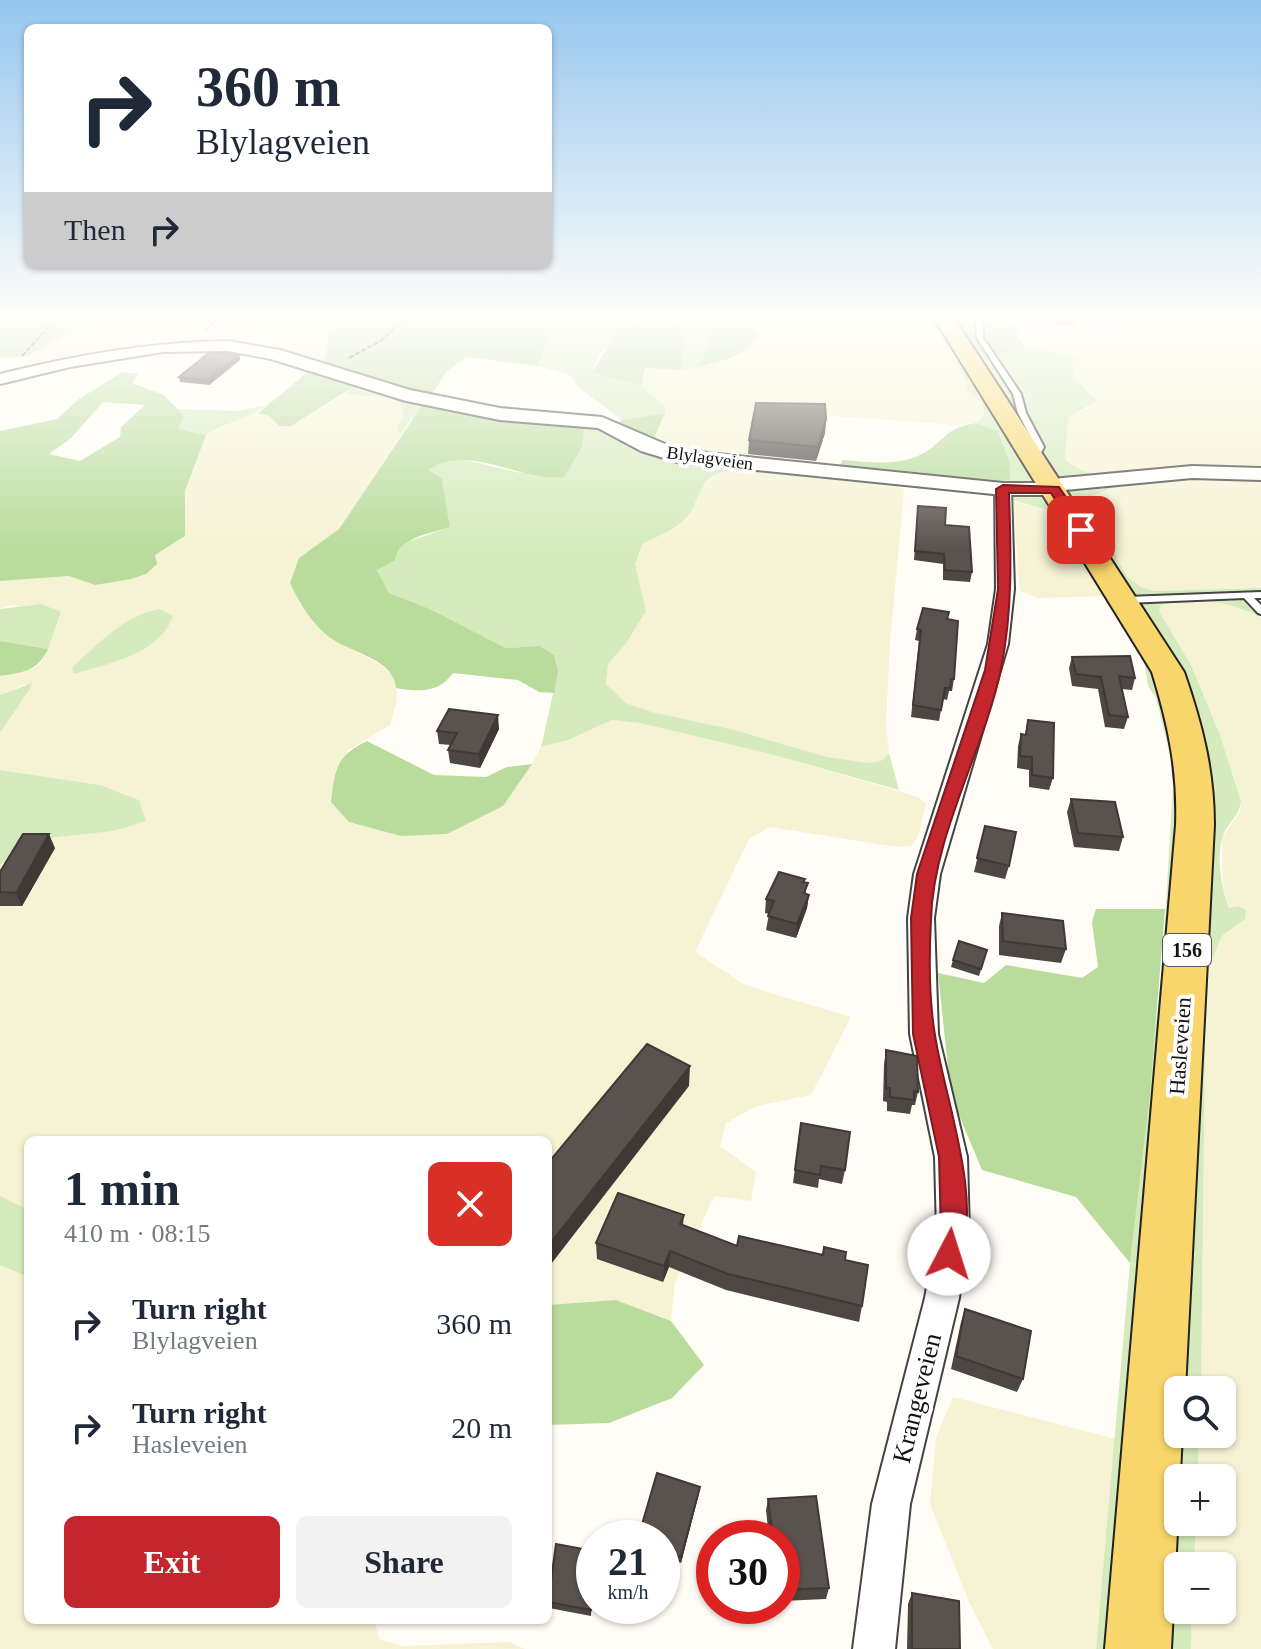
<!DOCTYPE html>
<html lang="en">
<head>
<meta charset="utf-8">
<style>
	body { margin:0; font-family:Georgia,serif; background:#f2f2f3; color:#1f2937; height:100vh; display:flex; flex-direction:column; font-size:30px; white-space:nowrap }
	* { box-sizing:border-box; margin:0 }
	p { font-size:26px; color:#747a83 }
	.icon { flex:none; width:44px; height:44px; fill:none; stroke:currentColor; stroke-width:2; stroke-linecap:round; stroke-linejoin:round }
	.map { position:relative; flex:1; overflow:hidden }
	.side { position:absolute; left:24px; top:1136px; width:528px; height:488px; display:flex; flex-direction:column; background:#fff; border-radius:12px; box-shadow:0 2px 6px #0004 }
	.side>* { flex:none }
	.hud { position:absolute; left:24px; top:24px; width:528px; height:244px; border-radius:12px; box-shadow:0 2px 6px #0004; background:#fff; color:#1f2937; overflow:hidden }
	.controls { position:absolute; left:1164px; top:1376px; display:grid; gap:16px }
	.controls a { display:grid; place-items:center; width:72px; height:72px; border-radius:12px; background:#fff; box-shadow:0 2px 6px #0004; font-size:40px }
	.speed { position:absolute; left:576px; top:1520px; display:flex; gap:16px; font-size:40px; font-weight:700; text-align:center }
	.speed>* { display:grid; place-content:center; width:104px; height:104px; border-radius:50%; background:#fff; box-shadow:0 2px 6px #0004; line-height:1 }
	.speed small { font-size:20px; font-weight:400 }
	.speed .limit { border:12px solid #d22; background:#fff; color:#111 }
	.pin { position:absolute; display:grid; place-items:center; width:68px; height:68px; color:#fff; margin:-34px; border-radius:16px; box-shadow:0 4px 12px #0006 }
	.me { position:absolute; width:88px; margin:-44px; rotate:5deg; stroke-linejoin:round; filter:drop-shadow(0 0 6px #0008) }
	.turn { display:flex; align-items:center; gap:28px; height:168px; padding:0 40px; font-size:36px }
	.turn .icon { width:104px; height:104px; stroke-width:2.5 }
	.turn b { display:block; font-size:56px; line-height:68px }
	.then { display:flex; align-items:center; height:76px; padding:0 40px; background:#0003; gap:16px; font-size:30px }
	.round { display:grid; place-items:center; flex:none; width:84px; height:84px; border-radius:12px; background:#f2f2f3 }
	.summary { display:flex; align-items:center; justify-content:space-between; height:136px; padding:0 40px }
	h1 { font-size:48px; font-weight:600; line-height:60px }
	.cta { display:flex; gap:16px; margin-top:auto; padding:16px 40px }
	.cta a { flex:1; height:92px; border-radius:12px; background:#c4262e; color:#fff; font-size:32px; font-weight:600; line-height:92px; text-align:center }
	.cta a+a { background:#f2f2f3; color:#1f2937 }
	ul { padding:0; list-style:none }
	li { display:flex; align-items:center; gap:24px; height:104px; padding:0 40px }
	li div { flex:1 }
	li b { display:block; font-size:30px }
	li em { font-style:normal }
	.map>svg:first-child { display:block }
	.farmland { fill:#f6f3d4 }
	.green { fill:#d5ebbd }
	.forest { fill:#b9dc9c; fill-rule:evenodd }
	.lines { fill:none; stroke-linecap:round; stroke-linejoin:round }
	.service-casing { stroke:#444; stroke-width:4 }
	.minor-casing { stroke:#444; stroke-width:4 }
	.tertiary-casing { stroke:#444; stroke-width:4 }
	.primary-casing { stroke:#222; stroke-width:4 }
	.path { stroke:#333; stroke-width:2; stroke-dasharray:5 2; stroke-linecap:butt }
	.service { fill:#fff; fill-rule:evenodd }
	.minor { fill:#fff; fill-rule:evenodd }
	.tertiary { fill:#fff; fill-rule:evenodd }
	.primary { fill:#f9d66b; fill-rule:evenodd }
	.wall { fill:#4d4742 }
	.shaded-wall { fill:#3f3936 }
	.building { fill:#5a524d; stroke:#3f3936; stroke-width:2 }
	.route { fill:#c4262e; stroke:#7f191e; stroke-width:2 }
	.labels { text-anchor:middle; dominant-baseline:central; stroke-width:8; stroke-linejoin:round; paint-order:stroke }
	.far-street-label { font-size:18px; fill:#111; stroke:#fff }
	.shield { fill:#fff; stroke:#585858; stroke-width:2 }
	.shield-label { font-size:20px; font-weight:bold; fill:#111 }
	.street-label { font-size:22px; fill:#111; stroke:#fff }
	.near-street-label { font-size:26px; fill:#111; stroke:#fff }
</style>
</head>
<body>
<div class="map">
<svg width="1261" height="1649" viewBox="0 0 1261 1649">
	<rect width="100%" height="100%" fill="#fffdf5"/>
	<g class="farmland">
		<polygon points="95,318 331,318 332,323 325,358 317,362 270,350 211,341 147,346 50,363 32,364 27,356"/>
		<polygon points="751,318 930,318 967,382 965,390 982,402 984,415 977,423 958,425 792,413 788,465 702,457 651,445 666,408 641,385 645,368 680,370 736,358 758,336"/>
		<polygon points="1030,318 1261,318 1261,469 1109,476 1074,469 1065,459 1066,425 1069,417 1090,408 1094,395 1074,377 1072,365 1077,357 1025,347 1016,334 1030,324"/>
		<polygon points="345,394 388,398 400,404 404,414 397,428 401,435 339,529 299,558 331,639 380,664 396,679 397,700 390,725 347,751 349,822 532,764 541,747 568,740 612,720 640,723 770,754 918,797 926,804 918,837 911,846 897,847 770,827 749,839 695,952 745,985 851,1017 811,1095 757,1106 726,1123 720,1146 756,1172 751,1201 714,1196 675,1283 671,1321 616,1300 548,1305 548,1140 28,1140 28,1210 0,1196 0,865 38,839 114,831 145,821 139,800 100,785 0,770 0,733 29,690 25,684 0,695 0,676 32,670 41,664 61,613 11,605 0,609 0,581 69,576 155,555 185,536 185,491 206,435 237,418 258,413 269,416 279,426 291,426"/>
		<polygon points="729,470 896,484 904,490 890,642 886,725 889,753 883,760 869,763 827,757 735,730 652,712 626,703 606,684 608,664 627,642 646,611 635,564 643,543 684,521 704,481 717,472"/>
		<polygon points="1206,476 1261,478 1261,588 1155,591 1141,587 1128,578 1084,499 1115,487"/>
		<polygon points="1013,501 1051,511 1104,596 1037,598 1020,591"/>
		<polygon points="1212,601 1231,604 1261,618 1261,1649 1191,1649 1192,1610 1222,1610 1222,1566 1194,1566 1196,1522 1222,1522 1222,1478 1198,1478 1199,1434 1222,1434 1222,1390 1201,1390 1206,973 1222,936 1230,931 1228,908 1223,897 1222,838 1240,812 1241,801 1220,735 1191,665 1159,611 1160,605 1170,602"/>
		<polygon points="0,1265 28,1277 28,1620 374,1620 379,1639 402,1646 510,1642 525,1649 0,1649"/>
		<polygon points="953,1397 1116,1439 1096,1649 993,1649 969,1602 930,1504 936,1437"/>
	</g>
	<g class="green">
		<polygon points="555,318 660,318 646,324 631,322 600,354 593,371 641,385 666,408 665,413 622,420 578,387 570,375 538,366"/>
		<polygon points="665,318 737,318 738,324 727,327 713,323 700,367 680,370 689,325"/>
		<path d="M 930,318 L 956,318 L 985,360 L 1025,347 L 1078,357 L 1072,365 L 1074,377 L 1097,401 L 1068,418 L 1065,459 C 1091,487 1168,476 1206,476 L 1115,487 L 1084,499 L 1128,578 L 1141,587 L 1155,591 L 1261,588 L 1261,592 L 1249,593 L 1260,617 C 1232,602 1192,594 1161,605 L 1159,611 L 1191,665 L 1220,735 L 1241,801 C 1240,816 1228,822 1223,836 C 1216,853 1221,891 1229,908 L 1238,906 L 1246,910 L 1245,919 L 1222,936 L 1206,973 L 1201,1390 L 1178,1390 L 1178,1434 L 1199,1434 L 1198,1478 L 1178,1478 L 1178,1522 L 1196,1522 L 1194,1566 L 1178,1566 L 1178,1610 L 1192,1610 L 1191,1649 L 1096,1649 L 1130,1263 L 1162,969 L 1174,771 L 1156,698 L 1148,686 L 1143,656 L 1051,511 L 995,495 L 729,470 C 694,476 704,501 683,521 C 672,531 656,537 643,543 L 635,564 L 646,611 L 627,642 L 608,664 L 606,684 L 626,703 L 652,712 L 735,730 L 827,757 L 869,763 L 883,760 L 889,753 L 899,790 L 770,754 L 640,723 L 612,720 L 568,740 L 541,747 L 558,672 L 539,646 L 506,648 L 430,609 L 389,593 L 377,570 L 407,542 L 450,527 L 442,480 L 427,470 L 439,462 L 461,459 L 521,473 L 582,447 L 582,431 L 411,419 L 401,435 L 397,428 L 404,414 L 400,403 L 388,398 L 345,394 L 357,384 L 432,394 L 485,407 L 587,417 L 678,454 L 1009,480 C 1010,458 999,431 977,423 L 984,415 L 982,402 L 965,390 L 967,382 Z"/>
		<path d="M 266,405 C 250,420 224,421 206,435 L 177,429 L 184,416 L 178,409 L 238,411 Z"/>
		<polygon points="41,604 61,612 48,649 0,641 0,609"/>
		<path d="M 159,609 L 173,616 C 160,654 110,663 74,674 L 72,668 C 99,643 122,617 159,609 Z"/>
		<polygon points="32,683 29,690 0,733 0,695"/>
		<polygon points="0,770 100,785 139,800 146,821 114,831 39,839 0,865"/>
		<polygon points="0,1196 28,1210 28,1277 0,1265"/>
	</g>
	<g class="forest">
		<polygon points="0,318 95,318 27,356 0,358"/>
		<polygon points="331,318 555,318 538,366 466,357 447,371 432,394 358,384 291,426 279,426 269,416 258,413 325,358"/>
		<polygon points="660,318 689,325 680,370 645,368 641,385 593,372 611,341 610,327 621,322 646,324"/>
		<path d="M 737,318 L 751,318 L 758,335 C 743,359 724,359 700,367 L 713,323 L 734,327 L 738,324 Z"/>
		<polygon points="956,318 996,318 1013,321 1022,327 1016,334 1025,347 985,360"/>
		<path d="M 122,372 L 138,374 L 132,383 L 164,395 L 184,416 L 178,429 L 206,435 L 185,491 L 185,536 L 155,555 L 157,564 L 146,574 L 131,579 L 95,585 L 69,576 L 0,581 L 0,431 L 57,419 L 79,399 ZM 103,402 L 145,405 L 121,427 L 120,437 L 80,461 L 49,454 L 71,438 Z"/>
		<path d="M 423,404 L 584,427 L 582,447 L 564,477 C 519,482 469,442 428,470 L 442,479 L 450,527 C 432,533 397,538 395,560 L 377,570 L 389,593 L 430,609 L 506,648 L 539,646 L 554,655 L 558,672 L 554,693 L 539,692 L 518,680 L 453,673 C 439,693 419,692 396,688 C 394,659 352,653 332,639 C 313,626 300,604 290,583 L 299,558 L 339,529 Z"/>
		<polygon points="665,413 651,445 618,425 622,420"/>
		<path d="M 977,423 L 998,432 L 1009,461 L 1010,480 L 982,482 L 839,469 L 842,460 C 867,462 895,466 918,456 C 943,445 943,427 977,423 Z"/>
		<path d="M 0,641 L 48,649 C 37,672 24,672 0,676 Z"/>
		<path d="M 367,741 L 434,775 L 486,777 L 507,767 L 532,764 L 503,806 L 447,834 L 401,836 L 349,822 L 331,802 C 335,769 336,756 367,741 Z"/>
		<polygon points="1096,909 1165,909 1150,1093 1130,1263 1076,1197 982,1170 951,1096 938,973 984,983 1006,965 1082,978 1098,967 1092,922"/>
		<polygon points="616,1300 671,1321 704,1365 672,1398 609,1423 548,1425 548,1305"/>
	</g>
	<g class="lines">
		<g class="service-casing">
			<g id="service">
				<polygon points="976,318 982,318 983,338 1021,394 1026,413 1044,447 1037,460 1030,458 1036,447 1018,413 1013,394 977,338"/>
				<polygon points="1261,592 1261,598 1254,598 1261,605 1261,614 1258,613 1244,598 1126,603 1121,600 1126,597"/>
			</g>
		</g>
		<g class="minor-casing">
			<polygon id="minor" points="1003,484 1011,489 1014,589 1008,644 940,874 934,918 938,1034 967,1157 969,1232 959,1298 910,1504 895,1649 853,1649 872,1504 925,1298 937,1232 935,1157 910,1034 908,918 914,874 988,644 996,589 995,489"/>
		</g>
		<g class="tertiary-casing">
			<path id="tertiary" d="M 228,341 L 280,350 L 410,390 L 500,408 L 602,417 L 679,450 L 1003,483 L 1043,483 L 1052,479 L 1192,466 L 1261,468 L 1261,480 L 1192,478 L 1065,490 L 1055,495 L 1003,495 L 677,462 L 641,451 L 598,428 L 500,420 L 406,401 L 271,359 L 228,351 L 163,352 L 70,367 L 0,384 L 0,374 C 76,355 150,342 228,341 Z"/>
		</g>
		<g class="primary-casing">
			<path id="primary" d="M 934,318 L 954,318 L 1184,672 C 1202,724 1214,770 1214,825 L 1185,1390 L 1178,1390 L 1178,1434 L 1182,1434 L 1171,1649 L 1105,1649 L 1176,825 C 1178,770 1168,724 1152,672 Z"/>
		</g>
		<g class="path">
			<polyline points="205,330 218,318"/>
			<polyline points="22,356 57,318"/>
			<polyline points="349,358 382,340 405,318"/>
		</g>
		<use href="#service" class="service"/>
		<use href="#minor" class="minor"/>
		<use href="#tertiary" class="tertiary"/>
		<use href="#primary" class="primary"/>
	</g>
	<g class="wall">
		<polygon points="1036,318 1112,318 1111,322 1075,319 1073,325 1052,324 1051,319"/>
		<polygon points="239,355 240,360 209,385 180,382 179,377"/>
		<polygon points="826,419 825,433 816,461 748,454 749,440"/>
		<polygon points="918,506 945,525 972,572 970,582 943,580 943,564 914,560"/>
		<polygon points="947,619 954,679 952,691 949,691 947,700 943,699 939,721 911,717 919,641 915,640 917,629"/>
		<polygon points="1072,657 1135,678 1132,690 1122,689 1128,717 1124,729 1105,727 1098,689 1072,686 1069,668"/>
		<polygon points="1028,720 1053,778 1049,790 1029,787 1029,770 1017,768 1018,746 1021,734 1025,735"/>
		<polygon points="499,729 480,768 450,763 448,750 451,745 439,744 437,731"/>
		<polygon points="1071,799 1123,837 1119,851 1074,847 1067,812"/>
		<polygon points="985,826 1009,866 1005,879 974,872"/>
		<polygon points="55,848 22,906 0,906 0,872"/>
		<polygon points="804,883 806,894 809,895 807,908 796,938 766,930 769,914 765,913 766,899"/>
		<polygon points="1002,913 1066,949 1061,963 999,955 999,926"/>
		<polygon points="987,950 979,976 951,967 953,960"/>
		<polygon points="886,1050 918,1092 915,1105 912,1105 910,1114 887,1111 887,1102 883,1101 884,1064"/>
		<polygon points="801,1123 845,1170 842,1184 819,1179 818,1188 793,1183"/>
		<polygon points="684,1215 683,1226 737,1246 823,1255 845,1260 862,1306 859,1322 726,1290 669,1267 663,1282 597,1259 596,1243"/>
		<polygon points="965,1309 1023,1379 1017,1392 951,1369 961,1322"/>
		<polygon points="699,1493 681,1563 676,1561 669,1586 662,1584 662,1538"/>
		<polygon points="768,1499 829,1588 826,1599 782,1601 782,1538 769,1538 766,1510"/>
		<polygon points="594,1551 591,1616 549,1608 548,1602"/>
		<polygon points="912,1593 960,1649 907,1649 908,1604"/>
	</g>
	<g class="shaded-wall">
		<polygon points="239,355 240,360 209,385 208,380"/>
		<polygon points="826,419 825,433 816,461 818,447"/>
		<polygon points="498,715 499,729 480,768 479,754"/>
		<polygon points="49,834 55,848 22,906 16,893"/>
		<polygon points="809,895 807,908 796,938 797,924"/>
		<polygon points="690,1066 689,1086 548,1268 548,1246"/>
		<polygon points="670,1251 669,1267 663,1282 664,1266"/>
		<polygon points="700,1487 699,1493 681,1563 681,1557"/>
	</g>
	<g class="building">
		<polygon points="210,352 239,355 208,380 179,377"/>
		<polygon points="756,403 825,404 826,419 818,447 749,440"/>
		<polygon points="918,506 946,508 945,525 969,527 972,572 945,570 944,554 915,551"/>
		<polygon points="923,608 949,612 947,619 958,621 954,679 951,679 950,688 945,688 941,710 913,705 921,630 917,629"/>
		<polygon points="1130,656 1135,678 1119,676 1128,717 1109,715 1101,677 1076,674 1072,657"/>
		<polygon points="449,709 498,715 479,754 448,750 457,733 437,731"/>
		<polygon points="1028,720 1054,723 1053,778 1032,775 1032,757 1020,756 1021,734 1026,735"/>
		<polygon points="1071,799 1115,802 1123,837 1078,833"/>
		<polygon points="985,826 1016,832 1009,866 977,858"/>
		<polygon points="23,834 49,834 16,893 0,892 0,872"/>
		<polygon points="779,872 805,879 803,882 808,883 804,893 809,895 797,924 768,916 774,901 766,899"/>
		<polygon points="1002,913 1063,921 1066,949 1003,941"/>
		<polygon points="959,941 987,950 981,969 953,960"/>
		<polygon points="647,1044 690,1066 548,1246 548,1163"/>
		<polygon points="886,1050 917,1056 918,1092 914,1091 914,1100 890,1097 890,1088 886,1088"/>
		<polygon points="801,1123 850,1132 845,1170 821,1166 820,1175 795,1170"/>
		<polygon points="618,1193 684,1215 680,1224 737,1246 739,1236 823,1255 824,1247 846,1252 845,1260 868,1265 862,1306 728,1274 670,1251 664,1266 596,1243"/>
		<polygon points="965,1309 1031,1331 1023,1379 956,1356"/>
		<polygon points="657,1473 700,1487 681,1557 676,1556 669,1581 662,1578 662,1538 638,1538"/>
		<polygon points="816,1496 829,1588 782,1590 782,1538 773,1538 768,1499"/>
		<polygon points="556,1544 594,1551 594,1595 591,1610 548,1602"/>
		<polygon points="912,1593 959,1601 960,1649 912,1649"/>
	</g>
	<linearGradient id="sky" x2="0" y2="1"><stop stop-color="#95c6ee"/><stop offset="0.58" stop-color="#fffefa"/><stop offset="1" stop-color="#fffefa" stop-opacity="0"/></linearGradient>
	<rect width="1261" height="549" fill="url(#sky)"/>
	<path class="route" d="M 1003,485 L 1059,487 L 1088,530 L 1076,533 L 1051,493 L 1009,493 C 1011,552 1013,610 1001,669 C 984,751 933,835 931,920 C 929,957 929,999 935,1035 C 944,1097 985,1203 958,1262 L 949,1266 L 940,1262 L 937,1254 L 941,1232 L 939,1157 L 913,1034 L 911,918 L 917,874 L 985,670 L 998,589 L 996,489 Z"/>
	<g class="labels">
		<g class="far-street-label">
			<text transform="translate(710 458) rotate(8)">Blylagveien</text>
		</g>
		<rect class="shield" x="1163" y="934" width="48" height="32" rx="6"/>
		<g class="shield-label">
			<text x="1187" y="950">156</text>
		</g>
		<g class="street-label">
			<text transform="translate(1180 1046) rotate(-86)">Hasleveien</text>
		</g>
		<g class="near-street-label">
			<text transform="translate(917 1398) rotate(-76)">Krangeveien</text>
		</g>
	</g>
</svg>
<div class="controls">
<a><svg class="icon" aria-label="search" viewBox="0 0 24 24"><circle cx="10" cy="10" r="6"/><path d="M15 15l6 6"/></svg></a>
<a>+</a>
<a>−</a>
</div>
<div class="speed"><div>21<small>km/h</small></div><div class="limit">30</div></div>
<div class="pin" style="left:1081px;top:530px;background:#d93025"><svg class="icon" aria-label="arrive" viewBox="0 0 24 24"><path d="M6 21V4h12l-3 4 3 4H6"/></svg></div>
<svg class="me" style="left:949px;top:1254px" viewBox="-20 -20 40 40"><circle r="19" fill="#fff"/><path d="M0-13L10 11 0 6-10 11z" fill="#c4262e"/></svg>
<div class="hud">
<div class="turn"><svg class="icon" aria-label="right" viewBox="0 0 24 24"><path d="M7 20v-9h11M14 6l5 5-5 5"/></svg><div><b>360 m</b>Blylagveien</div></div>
<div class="then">Then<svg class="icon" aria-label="right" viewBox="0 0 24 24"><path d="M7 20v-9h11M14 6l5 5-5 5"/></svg></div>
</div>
<section class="side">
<div class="summary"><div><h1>1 min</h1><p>410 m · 08:15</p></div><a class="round" style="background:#d93025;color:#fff"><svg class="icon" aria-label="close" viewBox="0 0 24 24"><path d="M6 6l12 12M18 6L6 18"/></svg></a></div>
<ul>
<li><svg class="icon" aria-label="right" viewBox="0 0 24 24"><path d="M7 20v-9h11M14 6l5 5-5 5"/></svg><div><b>Turn right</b><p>Blylagveien</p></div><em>360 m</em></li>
<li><svg class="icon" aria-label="right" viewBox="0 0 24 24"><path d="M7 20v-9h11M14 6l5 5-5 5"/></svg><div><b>Turn right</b><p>Hasleveien</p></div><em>20 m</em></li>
</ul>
<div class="cta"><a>Exit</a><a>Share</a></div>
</section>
</div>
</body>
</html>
